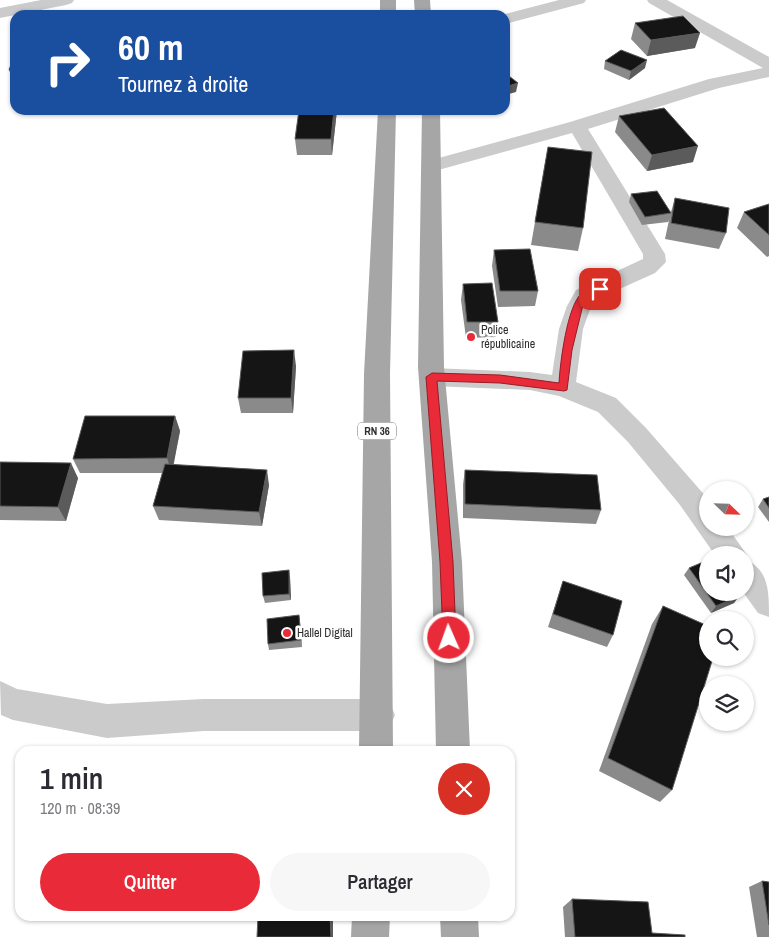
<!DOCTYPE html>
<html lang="fr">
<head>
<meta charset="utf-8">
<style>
	body { margin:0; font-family:"Archivo Narrow",sans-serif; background:#f7f7f7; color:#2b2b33; height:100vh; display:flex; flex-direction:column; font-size:19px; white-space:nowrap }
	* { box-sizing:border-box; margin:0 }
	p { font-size:16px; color:#7c7c81 }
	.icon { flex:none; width:28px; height:28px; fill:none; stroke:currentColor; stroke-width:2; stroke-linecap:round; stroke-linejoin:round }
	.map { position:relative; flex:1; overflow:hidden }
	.drawer { position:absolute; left:15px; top:746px; width:500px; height:175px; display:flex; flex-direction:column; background:#fff; border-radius:15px; box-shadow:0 1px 4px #0004 }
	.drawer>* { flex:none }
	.hud { position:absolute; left:10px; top:10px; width:500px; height:105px; border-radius:15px; box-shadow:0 1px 4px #0004; background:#1a4fa0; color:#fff; overflow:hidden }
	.needle { width:32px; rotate:113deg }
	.buttons { position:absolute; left:699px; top:481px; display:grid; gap:10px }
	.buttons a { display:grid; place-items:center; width:55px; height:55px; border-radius:50%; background:#fff; box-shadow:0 1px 4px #0004; font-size:25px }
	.pin { position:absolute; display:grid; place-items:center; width:42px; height:42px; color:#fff; margin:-21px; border-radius:10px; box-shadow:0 2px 8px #0006 }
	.me { position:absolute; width:55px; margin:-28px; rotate:358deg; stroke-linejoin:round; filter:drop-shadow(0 0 4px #0008) }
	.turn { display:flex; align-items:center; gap:18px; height:105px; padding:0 25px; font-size:22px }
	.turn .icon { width:65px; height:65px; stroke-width:2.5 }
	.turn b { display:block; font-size:35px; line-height:42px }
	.round { display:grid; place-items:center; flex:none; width:52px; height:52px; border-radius:26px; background:#f7f7f7 }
	.overview { display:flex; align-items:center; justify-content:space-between; height:85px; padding:0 25px }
	h1 { font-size:30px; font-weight:600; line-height:38px }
	.cta { display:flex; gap:10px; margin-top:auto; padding:10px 25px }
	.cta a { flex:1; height:58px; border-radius:30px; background:#e92b39; color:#fff; font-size:20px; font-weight:600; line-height:58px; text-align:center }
	.cta a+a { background:#f7f7f7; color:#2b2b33 }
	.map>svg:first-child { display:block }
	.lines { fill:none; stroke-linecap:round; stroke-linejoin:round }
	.minor { fill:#cbcbcb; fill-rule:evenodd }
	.primary { fill:#a6a6a6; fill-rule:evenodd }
	.wall { fill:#8a8a8a }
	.shaded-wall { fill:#5b5b5b }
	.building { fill:#151515; stroke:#5b5b5b }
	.route { fill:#e92b39; stroke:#971c25 }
	.poi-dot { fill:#e92b39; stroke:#fff; stroke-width:2 }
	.labels { text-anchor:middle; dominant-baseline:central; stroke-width:5; stroke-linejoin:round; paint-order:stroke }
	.shield { fill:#fff; stroke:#6d6d6d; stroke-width:1 }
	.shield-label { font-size:11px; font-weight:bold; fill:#2e2e2e }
	.poi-label { font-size:12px; fill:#2e2e2e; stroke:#fff; text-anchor:start }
</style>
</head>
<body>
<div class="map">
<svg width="769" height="937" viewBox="0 0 769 937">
	<rect width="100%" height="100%" fill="#fff"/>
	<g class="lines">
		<g class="minor">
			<polygon points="41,0 74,0 72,3 66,5 0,18 0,8"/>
			<polygon points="559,0 586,0 584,3 505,24 505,15 501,15"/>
			<polygon points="647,0 667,0 769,57 769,77 719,88 588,129 665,254 666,262 655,273 593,301 583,329 576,382 616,398 646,428 708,499 708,528 728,528 747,555 745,559 745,555 715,555 680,505 628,442 598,412 559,396 530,390 432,386 423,384 419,377 423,370 432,368 530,372 552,375 559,329 567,306 576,290 643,259 643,254 572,133 431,172 424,170 421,166 424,162 570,122 709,79 763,68 649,3"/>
			<path d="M 745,559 C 769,570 769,591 769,617 L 758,613 L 743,592 L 745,592 Z"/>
			<polygon points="0,681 17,689 107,704 204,699 378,699 390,703 395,715 390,727 378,731 204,731 107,738 13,720 1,715"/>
		</g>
		<g class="primary">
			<rect x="380" y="0" width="16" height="15"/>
			<polygon points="414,0 430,0 431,15 415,15"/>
			<polygon points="378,110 396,110 390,374 393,751 359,751 364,374"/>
			<polygon points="422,110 440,110 444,367 462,562 470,751 436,751 432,562 418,367"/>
			<polygon points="352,916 390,916 389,937 351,937"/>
			<polygon points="440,916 478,916 479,937 441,937"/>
		</g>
	</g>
	<g class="wall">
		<polygon points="635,23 695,48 647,56 631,39"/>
		<polygon points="15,54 15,86 9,70"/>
		<polygon points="605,61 645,68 629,80 604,69"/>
		<polygon points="337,110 332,155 297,155 295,139"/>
		<polygon points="619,116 693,162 647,171 615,132"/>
		<polygon points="548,147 583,228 578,251 531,245"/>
		<polygon points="631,194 671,212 675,198 726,233 719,249 665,239 669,220 668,222 642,225 629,202"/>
		<polygon points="769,204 769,256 767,257 737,228 744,212"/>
		<polygon points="494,250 538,291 535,306 498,307 492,266"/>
		<polygon points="463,284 498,322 496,337 466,338 461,300"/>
		<polygon points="296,366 293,413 241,413 238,398"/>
		<polygon points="175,416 180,431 173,465 269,485 262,526 159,520 153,506 162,473 80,473 73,459"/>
		<polygon points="0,462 78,478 66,521 0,520"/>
		<polygon points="465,470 601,510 596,524 463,518 463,484"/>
		<polygon points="769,497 769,522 758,507 763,499"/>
		<polygon points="689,568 739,596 734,603 711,613 684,575"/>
		<polygon points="290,577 291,600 265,603 263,596"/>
		<polygon points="563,581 613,635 607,647 548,627"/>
		<polygon points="663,606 672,790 660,802 599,771 652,624"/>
		<polygon points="299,615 302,647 269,650 268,644"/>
		<polygon points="762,881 769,882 769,937 757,937 749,887"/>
		<polygon points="572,899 652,933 685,937 565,937 563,907"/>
	</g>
	<g class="shaded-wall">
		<polygon points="700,33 695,48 647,56 651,40"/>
		<polygon points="647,60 645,68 629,80 631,71"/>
		<polygon points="518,83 516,92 505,95 505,87"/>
		<polygon points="334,110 337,110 332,155 331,139"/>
		<polygon points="698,146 693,162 647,171 652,155"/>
		<polygon points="294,350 296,366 293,413 291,398"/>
		<polygon points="175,416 180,431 172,473 167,458"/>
		<polygon points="71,463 78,478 66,521 58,507"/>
		<polygon points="267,470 269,485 262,526 259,512"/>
		<polygon points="289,570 290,577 291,600 289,594"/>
		<polygon points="739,596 734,603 711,613 716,606"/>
		<polygon points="299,615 300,622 302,647 301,640"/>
		<polygon points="330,916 333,916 333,937 331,937"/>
	</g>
	<g class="building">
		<polygon points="683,16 700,33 651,40 635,23"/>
		<polygon points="621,50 647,60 631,71 605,61"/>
		<polygon points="15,54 15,70 9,70"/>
		<polygon points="505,73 518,83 505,87"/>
		<polygon points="664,108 698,146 652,155 619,116"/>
		<polygon points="299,110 334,110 331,139 295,139"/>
		<polygon points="548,147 592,152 583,228 535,222"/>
		<polygon points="657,191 671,213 645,217 631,194"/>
		<polygon points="675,198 729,208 726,233 671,223"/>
		<polygon points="769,204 769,235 744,212"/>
		<polygon points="530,249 538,291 500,291 494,250"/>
		<polygon points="492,283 498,322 467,322 463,284"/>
		<polygon points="294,350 291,398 238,398 243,351"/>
		<polygon points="85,416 175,416 167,458 73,459"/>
		<polygon points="0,462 71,463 58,507 0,506"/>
		<polygon points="165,464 267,470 259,512 153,506"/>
		<polygon points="465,470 597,475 601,510 465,504"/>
		<polygon points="769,497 769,508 763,499"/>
		<polygon points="708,560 708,592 736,592 739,596 716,606 689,568"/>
		<polygon points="289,570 289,594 263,596 262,573"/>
		<polygon points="563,581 622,601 613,635 553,614"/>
		<polygon points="663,606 708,626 708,658 713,658 672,790 608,758"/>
		<polygon points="299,615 301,640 268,644 267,619"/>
		<polygon points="762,881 769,882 769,925"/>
		<polygon points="572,899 648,902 652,933 685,935 685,937 575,937"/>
		<polygon points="258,916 330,916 331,937 257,937"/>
	</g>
	<path class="route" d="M 600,286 L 603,287 L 603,291 L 588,298 L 583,305 L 572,350 L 567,390 L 564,391 L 500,383 L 437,381 L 453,562 L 456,638 L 454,642 L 449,644 L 445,642 L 443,638 L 440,562 L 426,377 L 432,373 L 500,375 L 559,383 C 560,364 567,305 582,293 C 587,290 594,287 600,286 Z"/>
	<g class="poi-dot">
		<circle cx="471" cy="337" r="5"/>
		<circle cx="287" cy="633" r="5"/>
	</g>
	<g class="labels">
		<rect class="shield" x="358" y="422.5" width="38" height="17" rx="4"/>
		<g class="shield-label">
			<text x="377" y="431">RN 36</text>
		</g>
		<g class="poi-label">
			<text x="481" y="330">Police<tspan x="481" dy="14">républicaine</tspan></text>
			<text x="297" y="633">Hallel Digital</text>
		</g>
	</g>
</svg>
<div class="buttons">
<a><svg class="needle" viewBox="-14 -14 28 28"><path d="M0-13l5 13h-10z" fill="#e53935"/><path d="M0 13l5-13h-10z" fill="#7c7c81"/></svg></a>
<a><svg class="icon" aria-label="sound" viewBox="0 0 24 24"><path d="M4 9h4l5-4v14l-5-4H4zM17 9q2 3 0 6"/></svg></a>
<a><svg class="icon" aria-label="search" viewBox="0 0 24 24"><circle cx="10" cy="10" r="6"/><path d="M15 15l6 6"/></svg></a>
<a><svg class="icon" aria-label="layers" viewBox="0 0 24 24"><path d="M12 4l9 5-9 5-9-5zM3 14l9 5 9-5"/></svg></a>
</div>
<div class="pin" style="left:600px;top:289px;background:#d93025"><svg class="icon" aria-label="arrive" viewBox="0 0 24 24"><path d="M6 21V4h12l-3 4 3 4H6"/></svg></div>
<svg class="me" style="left:449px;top:638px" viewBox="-20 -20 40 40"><circle r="17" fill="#e92b39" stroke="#fff" stroke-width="3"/><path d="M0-11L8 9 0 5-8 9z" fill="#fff"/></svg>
<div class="hud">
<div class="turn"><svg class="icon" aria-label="right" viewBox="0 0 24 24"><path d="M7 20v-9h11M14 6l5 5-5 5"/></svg><div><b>60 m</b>Tournez à droite</div></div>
</div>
<section class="drawer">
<div class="overview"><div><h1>1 min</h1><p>120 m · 08:39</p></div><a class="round" style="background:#d93025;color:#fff"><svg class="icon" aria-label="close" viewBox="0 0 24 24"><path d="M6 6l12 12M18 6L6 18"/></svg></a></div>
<div class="cta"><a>Quitter</a><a>Partager</a></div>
</section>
</div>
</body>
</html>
